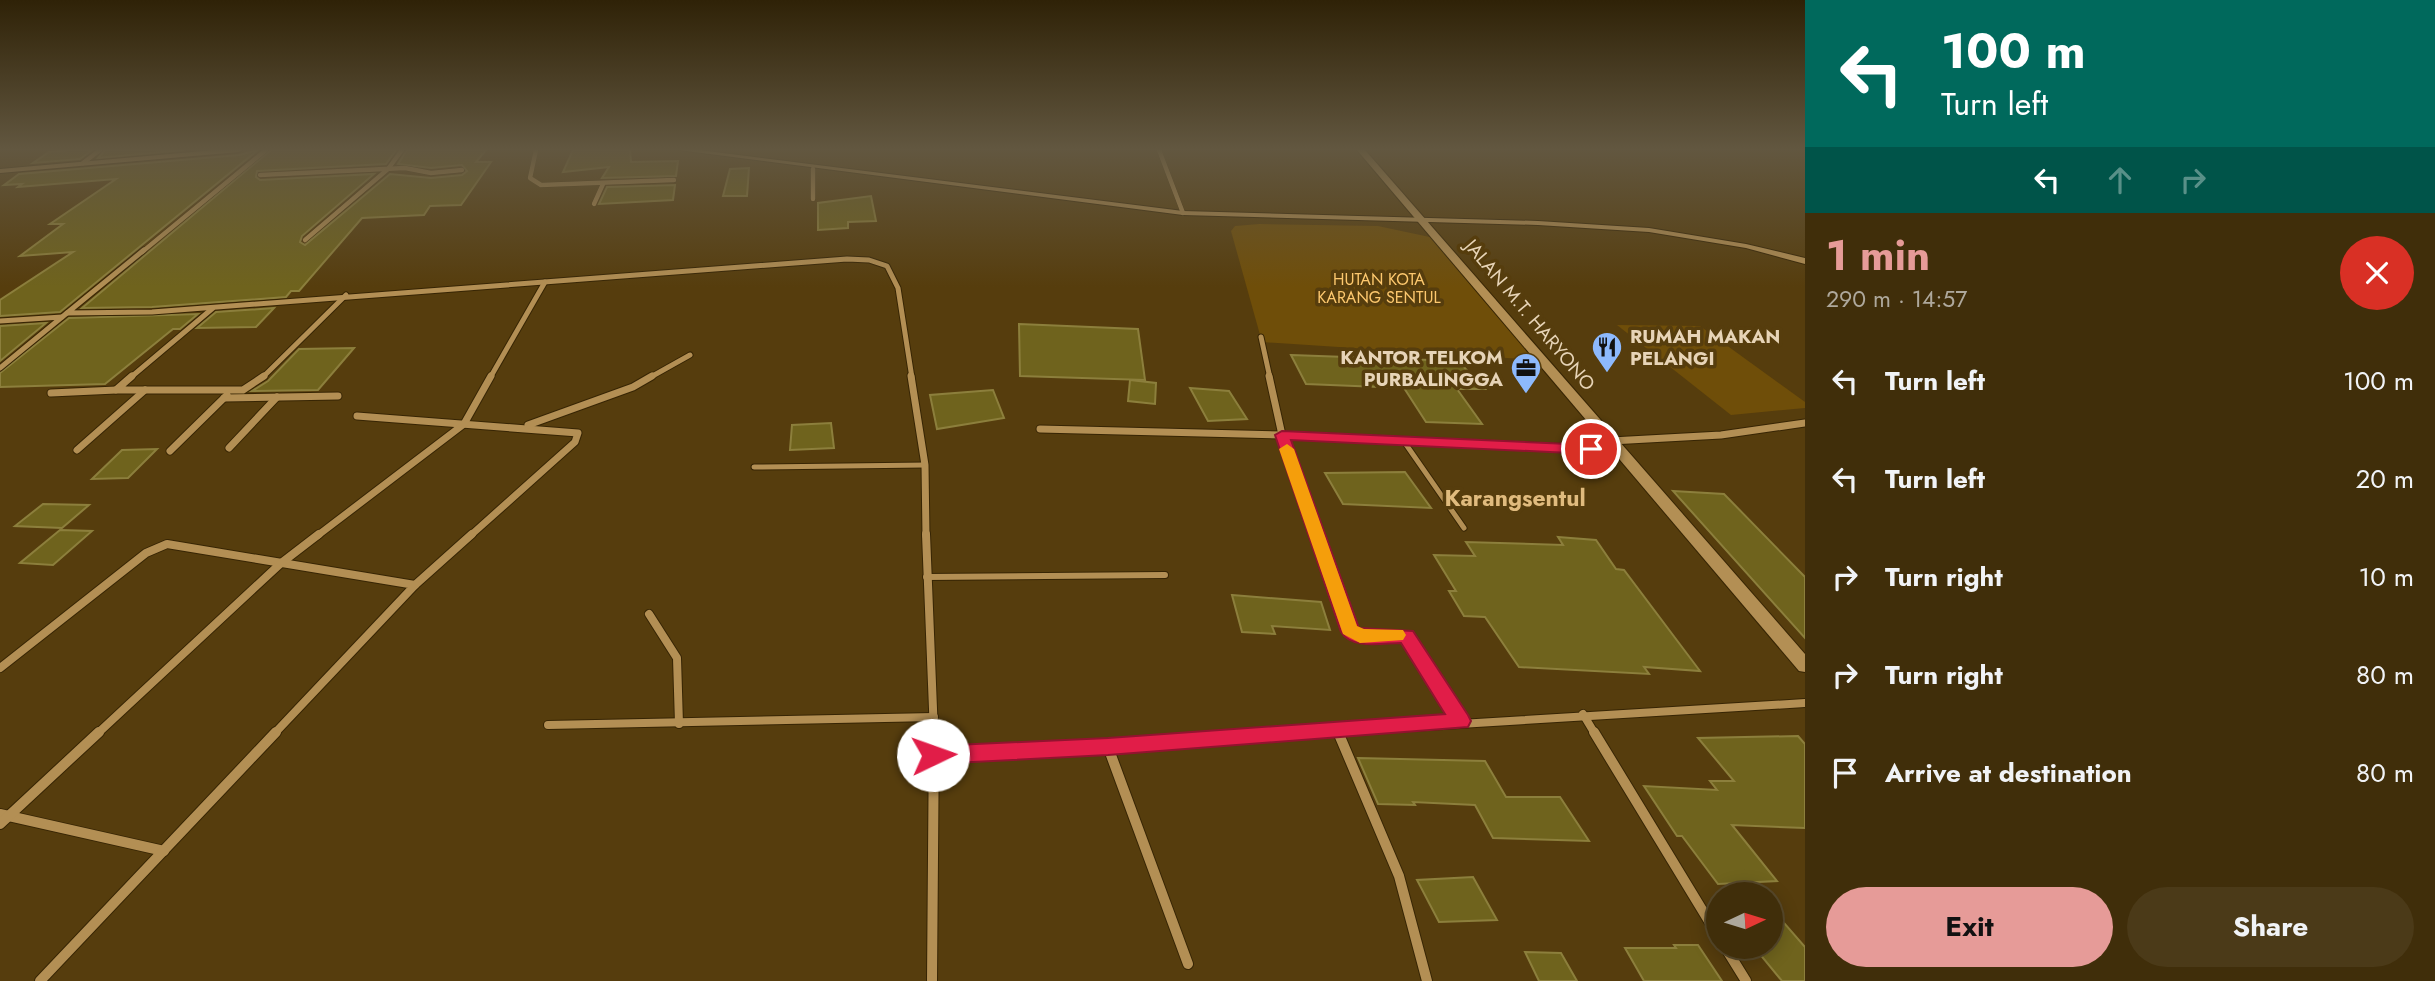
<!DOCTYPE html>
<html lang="en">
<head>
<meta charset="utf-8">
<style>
	body { margin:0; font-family:Jost,sans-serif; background:#4b3a18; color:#f1f3f6; height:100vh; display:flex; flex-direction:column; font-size:26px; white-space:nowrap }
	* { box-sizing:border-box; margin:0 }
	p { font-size:23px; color:#aea89c }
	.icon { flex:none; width:38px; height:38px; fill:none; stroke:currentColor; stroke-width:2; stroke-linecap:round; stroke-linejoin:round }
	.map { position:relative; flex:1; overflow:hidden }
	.sheet { display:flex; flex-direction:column; background:#402e0a; width:630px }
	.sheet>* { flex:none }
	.guide { background:#00695c; color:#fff; overflow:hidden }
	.needle { width:46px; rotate:86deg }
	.buttons { position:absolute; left:1706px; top:882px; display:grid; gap:14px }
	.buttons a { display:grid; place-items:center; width:77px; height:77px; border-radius:50%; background:#402e0a; box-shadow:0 4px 18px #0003,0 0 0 2px #594a2b; font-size:35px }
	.pin { position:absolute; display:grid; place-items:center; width:60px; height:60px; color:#fff; margin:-30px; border:4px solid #fff; border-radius:50%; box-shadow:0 2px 7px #0007 }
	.me { position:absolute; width:77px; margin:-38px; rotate:87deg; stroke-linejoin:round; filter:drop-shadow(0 0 5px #0008) }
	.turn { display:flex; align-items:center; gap:24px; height:147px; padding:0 21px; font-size:32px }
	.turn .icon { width:91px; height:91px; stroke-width:2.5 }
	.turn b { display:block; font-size:49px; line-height:60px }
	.lanes { display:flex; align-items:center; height:66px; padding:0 21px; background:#0003; justify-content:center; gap:35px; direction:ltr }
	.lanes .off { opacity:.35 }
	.round { display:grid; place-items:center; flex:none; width:74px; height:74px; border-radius:37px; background:#4b3a18 }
	.head { display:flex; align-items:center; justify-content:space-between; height:119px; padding:0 21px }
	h1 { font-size:42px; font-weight:700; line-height:52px; color:#e69b98 }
	.cta { display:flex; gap:14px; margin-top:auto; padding:14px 21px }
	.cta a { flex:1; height:80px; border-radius:42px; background:#e69b98; color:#111; font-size:28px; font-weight:700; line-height:80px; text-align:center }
	.cta a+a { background:#4b3a18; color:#f1f3f6 }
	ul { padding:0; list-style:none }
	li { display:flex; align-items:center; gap:21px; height:98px; padding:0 21px }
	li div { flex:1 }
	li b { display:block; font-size:26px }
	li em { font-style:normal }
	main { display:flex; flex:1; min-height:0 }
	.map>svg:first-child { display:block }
	.green { fill:#6f4e09 }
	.building { fill:#6f631d; stroke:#8c7f3c; stroke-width:2 }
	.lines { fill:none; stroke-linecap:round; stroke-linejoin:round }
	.service-far1-casing { stroke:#372504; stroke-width:7 }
	.service-casing { stroke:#372504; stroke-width:8 }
	.minor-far4-casing { stroke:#372504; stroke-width:5 }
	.minor-far3-casing { stroke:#372504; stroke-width:7 }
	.minor-far2-casing { stroke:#372504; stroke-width:9 }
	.minor-far1-casing { stroke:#372504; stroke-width:10 }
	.minor-casing { stroke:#372504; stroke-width:12 }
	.tertiary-casing { stroke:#372504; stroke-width:2 }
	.secondary-casing { stroke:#372504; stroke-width:2 }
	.service-far1 { stroke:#b38f54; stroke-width:5 }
	.service { stroke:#b38f54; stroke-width:6 }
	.minor-far4 { stroke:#b38f54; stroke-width:4.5 }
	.minor-far3 { stroke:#b38f54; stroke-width:5 }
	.minor-far2 { stroke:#b38f54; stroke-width:7 }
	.minor-far1 { stroke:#b38f54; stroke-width:8 }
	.minor { stroke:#b38f54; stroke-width:10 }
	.tertiary { fill:#b38f54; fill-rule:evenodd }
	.secondary { fill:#b38f54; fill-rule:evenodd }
	.route { fill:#e11d48; stroke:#92132f; stroke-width:2 }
	.slow { fill:#f59e0b }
	.labels { text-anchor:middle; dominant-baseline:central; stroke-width:7; stroke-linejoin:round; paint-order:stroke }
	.far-park-label { font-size:16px; fill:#fdc86e; stroke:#563d0d }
	.street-label { font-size:19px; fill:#e7d4b7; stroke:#563d0d }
	.poi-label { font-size:19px; font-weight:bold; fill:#e7d4b7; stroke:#563d0d; text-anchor:start }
	.quarter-label { font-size:23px; font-weight:bold; fill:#e0bb7e; stroke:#563d0d }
</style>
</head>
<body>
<main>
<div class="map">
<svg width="1805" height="981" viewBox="0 0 1805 981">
	<rect width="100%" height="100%" fill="#563d0d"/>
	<g class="green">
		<polygon points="1259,224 1378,226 1439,239 1539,360 1262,342 1231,231 1235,226"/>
		<polygon points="1617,325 1700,326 1805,402 1805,408 1731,415"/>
	</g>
	<g class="building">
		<polygon points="71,150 92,150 80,159 33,163 49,152"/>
		<polygon points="105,150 184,150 98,158"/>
		<polygon points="258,150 60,312 0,316 0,300 73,252 20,256 63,224 50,224 116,179 18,187 22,184 4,185 19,174 239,155"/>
		<polygon points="271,150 396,150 386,164 257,171 256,177 260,180 374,174 302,236 300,242 305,245 390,174 431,178 462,175 467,171 462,165 431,168 398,164 407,150 486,150 476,162 491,162 461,205 430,206 424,215 362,218 299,291 291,291 286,297 152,307 82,308"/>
		<polygon points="573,150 630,150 631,162 678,161 676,176 602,178 609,167 563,172"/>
		<polygon points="749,168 747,196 723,196 730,169"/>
		<polygon points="675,185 673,200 599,204 607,187"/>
		<polygon points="871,196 876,221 848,222 848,228 818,230 818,203"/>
		<polygon points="274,308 256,327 197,328 216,312"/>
		<polygon points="198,314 180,329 173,329 105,384 0,387 0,373 69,318"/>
		<polygon points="46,323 0,361 0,326"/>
		<polygon points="1019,324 1138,329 1145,380 1020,376"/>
		<polygon points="354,348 318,390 252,391 268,381 299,349"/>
		<polygon points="1291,355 1458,361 1485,389 1457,389 1482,424 1426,422 1404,388 1306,384"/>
		<polygon points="1130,380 1156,383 1155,404 1128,401"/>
		<polygon points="1190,388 1229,391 1247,419 1208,421"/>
		<polygon points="993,390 1004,418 937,429 930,395"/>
		<polygon points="831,423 834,448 790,450 792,425"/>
		<polygon points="157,449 128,478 92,479 122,450"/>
		<polygon points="1405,472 1431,508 1343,504 1325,473"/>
		<polygon points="1673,491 1724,494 1805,577 1805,638"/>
		<polygon points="43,504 89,505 62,528 15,526"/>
		<polygon points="60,530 92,531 53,565 20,563"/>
		<polygon points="1558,537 1596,540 1616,569 1624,570 1700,671 1644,667 1649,674 1519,667 1485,617 1464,616 1449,591 1456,591 1434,555 1475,556 1466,542 1563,545"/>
		<polygon points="1232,595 1321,602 1330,630 1272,626 1275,634 1242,632"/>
		<polygon points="1798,736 1805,744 1805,828 1732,825 1777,881 1718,884 1682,836 1677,836 1644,786 1717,790 1710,781 1734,781 1698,738"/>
		<polygon points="1358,758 1485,761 1506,797 1560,797 1589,841 1493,838 1475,805 1413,802 1415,805 1378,804"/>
		<polygon points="1473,877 1497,920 1439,922 1417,880"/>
		<polygon points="1771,908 1805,947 1805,981 1782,981 1754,947 1771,947"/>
		<polygon points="1674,945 1698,945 1722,981 1644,981 1625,948 1676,948"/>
		<polygon points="1525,952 1561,953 1577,981 1539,981"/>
	</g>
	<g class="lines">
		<g class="service-far1-casing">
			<g id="service-far1">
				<polyline points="1405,443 1464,528"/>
				<polyline points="754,467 925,465"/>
			</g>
		</g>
		<g class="service-casing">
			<polyline id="service" points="926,577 1165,575"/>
		</g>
		<g class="minor-far4-casing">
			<g id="minor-far4">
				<polyline points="536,150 530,178 541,185 674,180"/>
				<polyline points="1159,150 1183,213"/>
				<polyline points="83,163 100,150"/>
				<polyline points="813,169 813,199"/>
				<polyline points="260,175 405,168 431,173 462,170"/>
				<polyline points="594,204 603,184"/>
				<polyline points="305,240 388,169 402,150"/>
				<polyline points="142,252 266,150"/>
			</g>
		</g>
		<g class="minor-far3-casing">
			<g id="minor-far3">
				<polyline points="144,250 67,313 152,312 847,259 869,260 887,266 898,288 912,378"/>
				<polyline points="0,321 62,317"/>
				<polyline points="1261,337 1270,378"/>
				<polyline points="0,368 67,313"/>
				<polyline points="130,378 213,308"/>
				<polyline points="262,378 346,295"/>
				<polyline points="490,378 545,282"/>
				<polyline points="649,378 690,355"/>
			</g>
		</g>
		<g class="minor-far2-casing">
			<g id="minor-far2">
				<polyline points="132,376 116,390 243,390 264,376"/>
				<polyline points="911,376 925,465 926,536"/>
				<polyline points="1269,376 1282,435 1317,536"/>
				<polyline points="51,393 116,390"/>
				<polyline points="224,398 338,396"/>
				<polyline points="357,416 578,433 575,442 470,536"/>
				<polyline points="528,425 633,387 652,376"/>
				<polyline points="1040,429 1282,435 1617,450"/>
				<polyline points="1611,441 1721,435 1805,423"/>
				<polyline points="229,448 277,397"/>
				<polyline points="77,450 145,390"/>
				<polyline points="170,451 227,395"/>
				<polyline points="317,536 464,424 491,376"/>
			</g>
		</g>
		<g class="minor-far1-casing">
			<g id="minor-far1">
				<polyline points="926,534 934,734"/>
				<polyline points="1316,534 1349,630 1360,636 1407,636 1461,721"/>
				<polyline points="415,585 472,534"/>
				<polyline points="649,614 677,658 679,724"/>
				<polyline points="0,668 146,553 167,544 415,585 274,734"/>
				<polyline points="1583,714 1595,734"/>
				<polyline points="548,725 934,717"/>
				<polyline points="1338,731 1339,734"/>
				<polyline points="97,734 280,564 319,534"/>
				<polyline points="1295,734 1805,703"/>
			</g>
		</g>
		<g class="minor-casing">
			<g id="minor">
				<polyline points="1338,732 1399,876 1427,981"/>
				<polyline points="1594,732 1718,936"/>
				<polyline points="1108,747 1188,964"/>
				<polyline points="933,755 1322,732"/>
				<polyline points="0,814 164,851"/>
				<polyline points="0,824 99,732"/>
				<polyline points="1725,947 1746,981"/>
				<polyline points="40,981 276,732"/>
				<polyline points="932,981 934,732"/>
			</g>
		</g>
		<g class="tertiary-casing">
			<g id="tertiary">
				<polygon points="215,150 242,150 239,152 0,173 0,169"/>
				<polygon points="679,150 699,150 1183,211 1538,221 1649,228 1746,244 1805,258 1805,264 1746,248 1649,232 1538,225 1183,215"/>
			</g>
		</g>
		<g class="secondary-casing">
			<polygon id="secondary" points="1357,150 1365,150 1805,654 1805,672 1799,671"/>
		</g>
		<use href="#service-far1" class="service-far1"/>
		<use href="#service" class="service"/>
		<use href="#minor-far4" class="minor-far4"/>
		<use href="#minor-far3" class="minor-far3"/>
		<use href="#minor-far2" class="minor-far2"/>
		<use href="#minor-far1" class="minor-far1"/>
		<use href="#minor" class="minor"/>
		<use href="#tertiary" class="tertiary"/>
		<use href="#secondary" class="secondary"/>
	</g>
	<linearGradient id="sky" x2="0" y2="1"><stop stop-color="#2f2207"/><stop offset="0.52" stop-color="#625740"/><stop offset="1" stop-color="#625740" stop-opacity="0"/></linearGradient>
	<rect width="1805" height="287" fill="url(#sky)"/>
	<path class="route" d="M 1282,431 L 1591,445 L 1598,449 L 1591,454 L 1291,440 L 1359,628 L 1413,631 L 1468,715 L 1471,721 L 1468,727 L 1108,755 L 933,764 L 925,761 L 922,755 L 925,749 L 933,746 L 1108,738 L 1445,714 L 1401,643 C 1383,643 1352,650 1341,632 L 1275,435 Z"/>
	<polygon class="slow" points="1287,444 1294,449 1357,626 1364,629 1403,630 1406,635 1403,640 1360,643 1343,634 1279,449"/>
	<defs>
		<g id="restaurant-pin" transform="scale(1.575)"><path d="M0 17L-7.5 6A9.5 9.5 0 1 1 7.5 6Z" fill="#8db9fc" stroke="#563d0d"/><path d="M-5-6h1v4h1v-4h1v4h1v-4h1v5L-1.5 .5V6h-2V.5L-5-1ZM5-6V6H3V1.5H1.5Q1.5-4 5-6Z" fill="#111"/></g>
		<g id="office-pin" transform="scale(1.575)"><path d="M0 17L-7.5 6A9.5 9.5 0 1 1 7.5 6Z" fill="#8db9fc" stroke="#563d0d"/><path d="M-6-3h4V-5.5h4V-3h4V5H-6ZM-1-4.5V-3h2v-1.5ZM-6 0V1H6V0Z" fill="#111"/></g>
	</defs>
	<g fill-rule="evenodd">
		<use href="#restaurant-pin" x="1607" y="347"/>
		<use href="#office-pin" x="1526" y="368"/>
	</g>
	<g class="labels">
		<g class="far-park-label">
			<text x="1379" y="279">HUTAN KOTA<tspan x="1379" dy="18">KARANG SENTUL</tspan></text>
		</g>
		<g class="street-label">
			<text transform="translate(1530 315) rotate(50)">JALAN M.T. HARYONO</text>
		</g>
		<g class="poi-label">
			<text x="1630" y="336">RUMAH MAKAN<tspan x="1630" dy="22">PELANGI</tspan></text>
			<text x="1503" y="357" text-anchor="end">KANTOR TELKOM<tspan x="1503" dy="22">PURBALINGGA</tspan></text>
		</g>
		<g class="quarter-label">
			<text x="1515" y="498">Karangsentul</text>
		</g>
	</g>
</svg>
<div class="buttons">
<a><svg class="needle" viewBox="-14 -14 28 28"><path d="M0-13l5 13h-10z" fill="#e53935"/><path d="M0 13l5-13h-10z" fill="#aea89c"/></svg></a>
</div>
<div class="pin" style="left:1591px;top:449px;background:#d93025"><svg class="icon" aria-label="arrive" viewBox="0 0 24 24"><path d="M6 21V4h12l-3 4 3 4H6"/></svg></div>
<svg class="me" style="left:933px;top:755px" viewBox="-20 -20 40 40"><circle r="19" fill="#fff"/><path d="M0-13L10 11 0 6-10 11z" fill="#e11d48"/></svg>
</div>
<section class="sheet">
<div class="guide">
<div class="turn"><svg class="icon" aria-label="left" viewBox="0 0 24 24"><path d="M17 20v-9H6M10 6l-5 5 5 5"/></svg><div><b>100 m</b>Turn left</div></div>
<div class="lanes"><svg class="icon" aria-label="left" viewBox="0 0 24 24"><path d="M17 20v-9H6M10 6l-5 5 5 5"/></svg><svg class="icon off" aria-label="ahead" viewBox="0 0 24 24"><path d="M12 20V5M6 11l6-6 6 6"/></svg><svg class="icon off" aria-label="right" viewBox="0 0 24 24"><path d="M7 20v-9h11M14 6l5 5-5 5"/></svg></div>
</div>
<div class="head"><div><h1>1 min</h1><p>290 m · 14:57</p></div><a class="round" style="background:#d93025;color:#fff"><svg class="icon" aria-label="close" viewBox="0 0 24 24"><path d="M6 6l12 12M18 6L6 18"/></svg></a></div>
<ul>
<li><svg class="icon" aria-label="left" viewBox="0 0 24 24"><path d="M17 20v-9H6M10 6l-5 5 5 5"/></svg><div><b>Turn left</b></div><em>100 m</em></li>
<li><svg class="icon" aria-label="left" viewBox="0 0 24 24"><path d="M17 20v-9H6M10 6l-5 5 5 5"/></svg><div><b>Turn left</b></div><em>20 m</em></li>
<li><svg class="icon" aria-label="right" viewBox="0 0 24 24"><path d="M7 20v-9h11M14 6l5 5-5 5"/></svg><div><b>Turn right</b></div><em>10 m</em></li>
<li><svg class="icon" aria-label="right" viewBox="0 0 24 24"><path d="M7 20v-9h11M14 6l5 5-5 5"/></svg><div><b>Turn right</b></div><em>80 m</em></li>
<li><svg class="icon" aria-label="arrive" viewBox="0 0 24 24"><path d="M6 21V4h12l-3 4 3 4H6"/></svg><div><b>Arrive at destination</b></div><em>80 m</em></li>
</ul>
<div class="cta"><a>Exit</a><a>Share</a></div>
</section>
</main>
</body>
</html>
